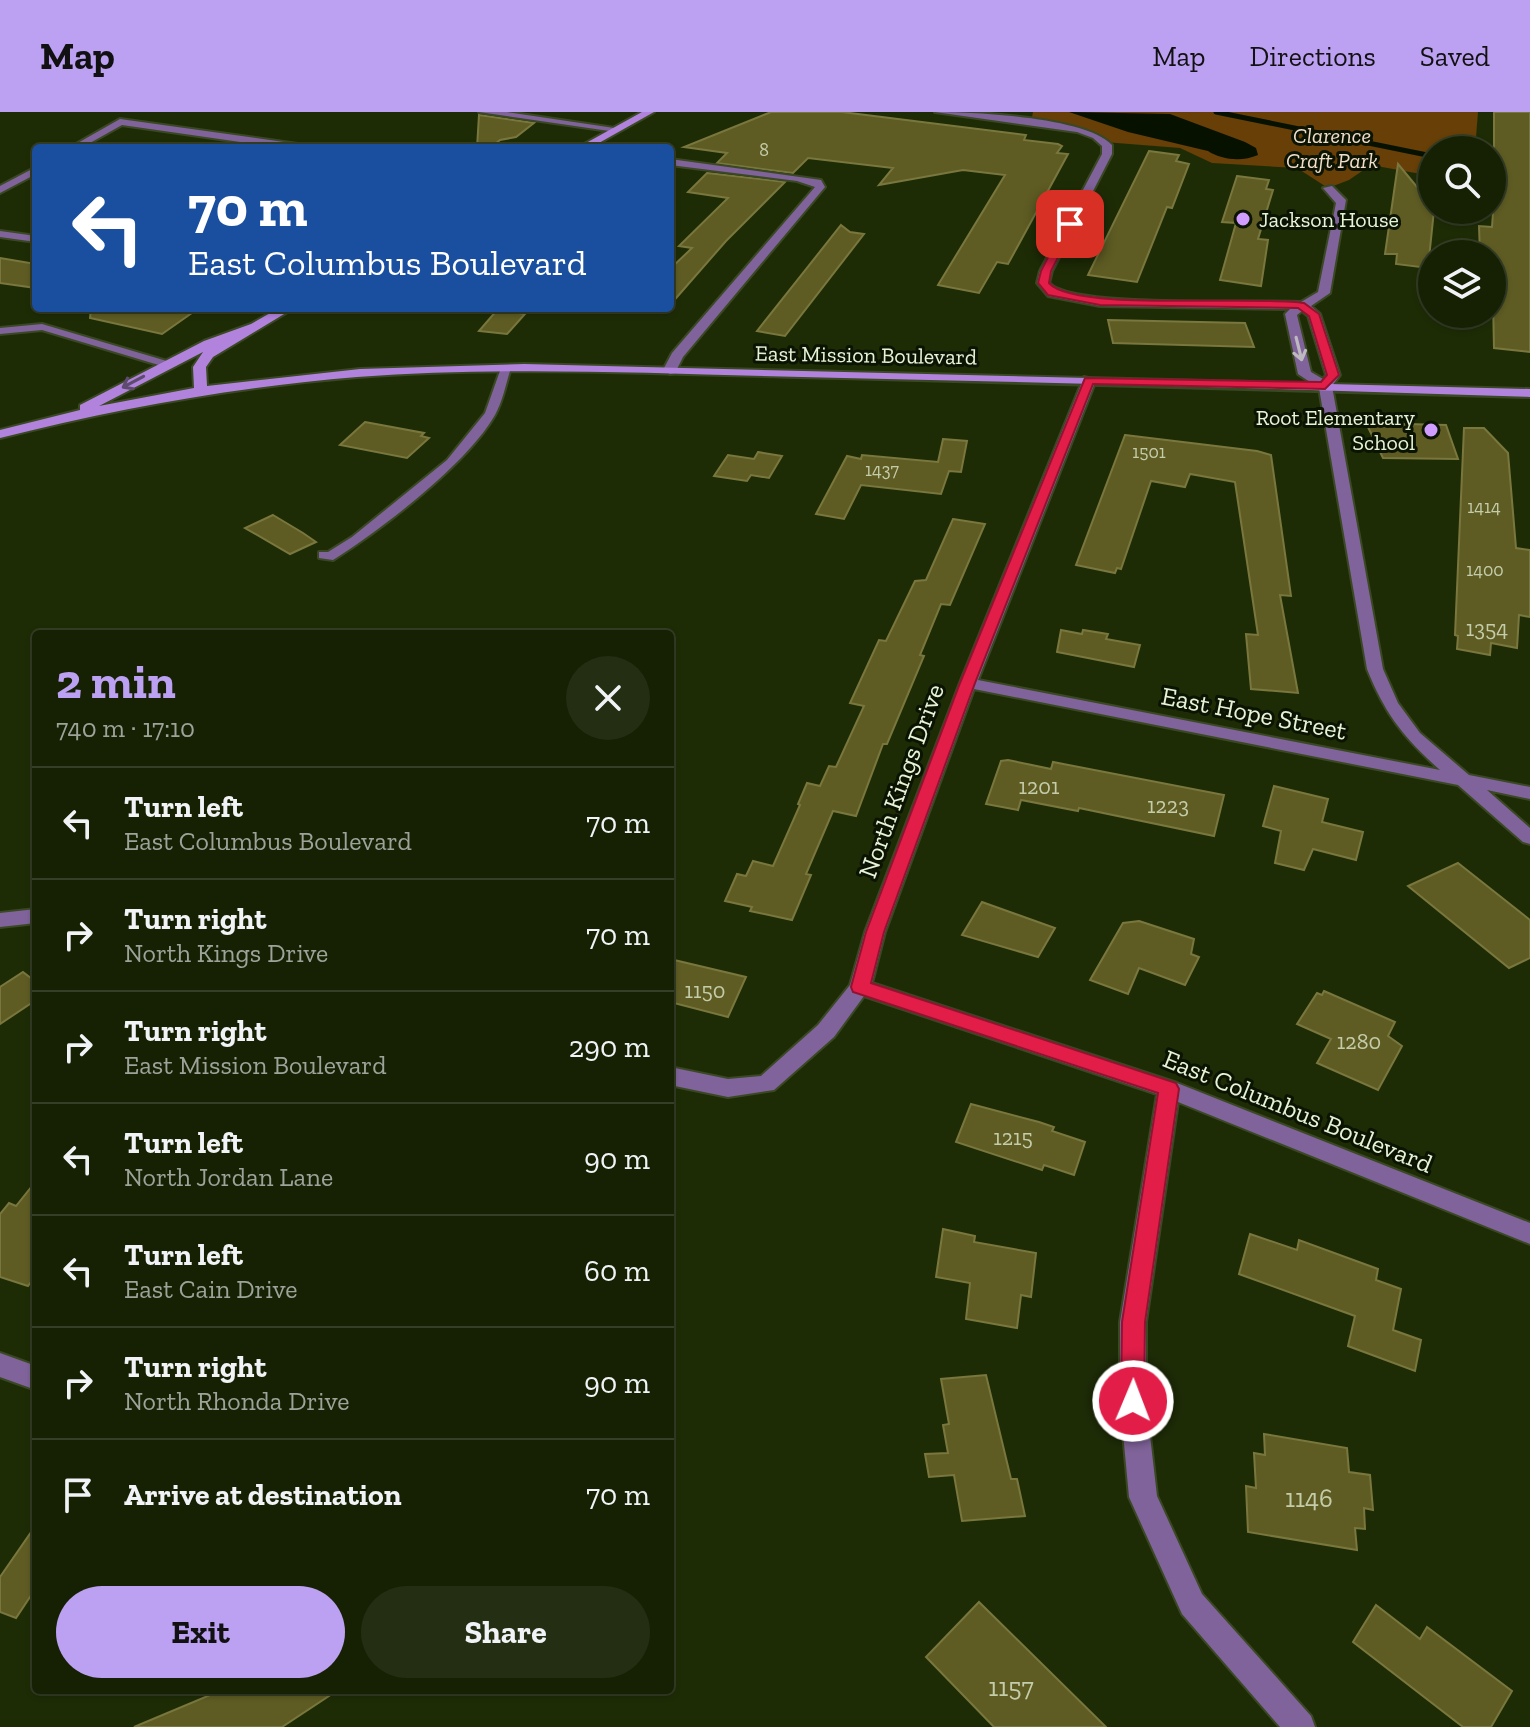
<!DOCTYPE html>
<html lang="en">
<head>
<meta charset="utf-8">
<style>
	body { margin:0; font-family:"Zilla Slab",serif; background:#232e13; color:#f1f3f6; height:100vh; display:flex; flex-direction:column; font-size:30px; white-space:nowrap }
	* { box-sizing:border-box; margin:0 }
	p { font-size:26px; color:#9ea39a }
	.icon { flex:none; width:44px; height:44px; fill:none; stroke:currentColor; stroke-width:2; stroke-linecap:round; stroke-linejoin:round }
	.map { position:relative; flex:1; overflow:hidden }
	.side { position:absolute; left:32px; top:518px; width:642px; height:1064px; display:flex; flex-direction:column; background:#162104; border-radius:8px; box-shadow:0 2px 6px #0004,0 0 0 2px #353e26 }
	.side>* { flex:none }
	.guide { position:absolute; left:32px; top:32px; width:642px; height:168px; border-radius:8px; box-shadow:0 2px 6px #0004,0 0 0 2px #353e26; background:#1a4fa0; color:#fff; overflow:hidden }
	.tools { position:absolute; left:1418px; top:24px; display:grid; gap:16px }
	.tools a { display:grid; place-items:center; width:88px; height:88px; border-radius:50%; background:#162104; box-shadow:0 2px 6px #0004,0 0 0 2px #353e26; font-size:40px }
	.pin { position:absolute; display:grid; place-items:center; width:68px; height:68px; color:#fff; margin:-34px; border-radius:16px; box-shadow:0 4px 12px #0006 }
	.me { position:absolute; width:88px; margin:-44px; rotate:1deg; stroke-linejoin:round; filter:drop-shadow(0 0 6px #0008) }
	.turn { display:flex; align-items:center; gap:28px; height:168px; padding:0 24px; font-size:36px }
	.turn .icon { width:104px; height:104px; stroke-width:2.5 }
	.turn b { display:block; font-size:56px; line-height:68px }
	.round { display:grid; place-items:center; flex:none; width:84px; height:84px; border-radius:42px; background:#232e13 }
	.overview { display:flex; align-items:center; justify-content:space-between; height:136px; padding:0 24px }
	h1 { font-size:48px; font-weight:700; line-height:60px; color:#bca0f2 }
	.button { display:flex; gap:16px; margin-top:auto; padding:16px 24px }
	.button a { flex:1; height:92px; border-radius:48px; background:#bca0f2; color:#111; font-size:32px; font-weight:700; line-height:92px; text-align:center }
	.button a+a { background:#232e13; color:#f1f3f6 }
	ul { padding:0; list-style:none }
	li { display:flex; align-items:center; gap:24px; height:112px; padding:0 24px; border-top:2px solid #353e26 }
	li div { flex:1 }
	li b { display:block; font-size:30px }
	li em { font-style:normal }
	header { display:flex; align-items:center; gap:48px; box-sizing:border-box; height:112px; padding:0 40px; background:#bca0f2; color:#111 }
	header strong { font-size:38px }
	nav { display:flex; gap:44px; margin-inline-start:auto; font-size:28px }
	.map>svg:first-child { display:block }
	.green { fill:#673f07 }
	.water { fill:#071100 }
	.lines { fill:none; stroke-linecap:round; stroke-linejoin:round }
	.stream { stroke:#071100; stroke-width:5 }
	.building { fill:#5e5c23; stroke:#79773e; stroke-width:2 }
	.lane-casing { stroke:#3a4823; stroke-width:4 }
	.street-casing { stroke:#3a4823; stroke-width:4 }
	.secondary-casing { stroke:#3a4823; stroke-width:4 }
	.lane { fill:#7f639a; fill-rule:evenodd }
	.street { fill:#7f639a; fill-rule:evenodd }
	.secondary { fill:#b283dd; fill-rule:evenodd }
	.oneway { stroke:#bdb9bf }
	.oneway2 { stroke:#5e4b70 }
	.route { fill:#e11d48; stroke:#92132f; stroke-width:2 }
	.poi-dot { fill:#d09dff; stroke:#0b1302; stroke-width:3 }
	.labels { text-anchor:middle; dominant-baseline:central; stroke-width:6; stroke-linejoin:round; paint-order:stroke }
	.far-number-label { font-size:18px; fill:#c4cdaa }
	.far-park-label { font-size:22px; font-style:italic; fill:#f1ddca; stroke:#0b1302 }
	.far-poi-label { font-size:22px; fill:#e6f3d7; stroke:#0b1302; text-anchor:start }
	.far-street-label { font-size:22px; fill:#e6f3d7; stroke:#0b1302 }
	.number-label { font-size:22px; fill:#c4cdaa }
	.street-label { font-size:26px; fill:#e6f3d7; stroke:#0b1302 }
	.near-number-label { font-size:26px; fill:#c4cdaa }
</style>
</head>
<body>
<header>
<strong>Map</strong>
<nav><a>Map</a><a>Directions</a><a>Saved</a></nav>
</header>
<div class="map">
<svg width="1530" height="1615" viewBox="0 0 1530 1615">
	<rect width="100%" height="100%" fill="#1e2c06"/>
	<polygon class="green" points="1033,0 1478,0 1475,38 1432,38 1432,64 1371,53 1349,68 1328,76 1297,56 1212,51 1180,36 1104,30 1097,24 1031,10"/>
	<path class="water" d="M 1069,0 L 1170,2 L 1245,30 L 1256,36 L 1258,43 C 1242,50 1222,48 1208,39 L 1128,20 Z"/>
	<g class="lines">
		<g class="stream">
			<polyline points="1216,0 1432,44"/>
			<polyline points="1492,51 1530,58"/>
		</g>
	</g>
	<g class="building">
		<polygon points="771,0 842,0 1026,23 1024,28 1058,32 1062,34 1057,41 1068,42 1008,152 997,150 979,181 938,173 1005,63 963,58 879,73 893,56 808,46 793,61 717,51 727,41 684,35"/>
		<polygon points="1494,0 1530,0 1530,240 1494,236 1492,142 1480,142 1479,114 1492,115 1497,43 1494,43"/>
		<polygon points="479,3 534,11 516,25 500,28 490,36 477,36"/>
		<polygon points="1149,39 1179,43 1176,49 1189,52 1172,96 1167,95 1137,170 1088,163"/>
		<polygon points="1398,52 1417,75 1426,75 1432,82 1434,98 1428,156 1396,152 1397,142 1385,142"/>
		<polygon points="707,61 785,70 726,129 670,193 670,157 692,136 679,134 728,86 688,80"/>
		<polygon points="1237,64 1269,68 1266,77 1273,78 1258,127 1268,128 1261,174 1220,168 1236,111 1222,110"/>
		<polygon points="841,113 850,120 864,122 785,224 757,219"/>
		<polygon points="0,146 36,152 36,176 0,171"/>
		<polygon points="91,196 199,196 162,222 90,206"/>
		<polygon points="497,198 525,202 507,222 479,219"/>
		<polygon points="1108,208 1245,211 1254,235 1113,231"/>
		<polygon points="365,310 424,321 421,324 429,326 407,346 340,333"/>
		<polygon points="1366,311 1446,313 1458,347 1383,346"/>
		<polygon points="1464,316 1484,316 1508,341 1516,436 1530,438 1530,505 1519,503 1517,536 1491,531 1490,543 1457,537 1458,524 1455,523"/>
		<polygon points="1125,323 1257,339 1271,343 1291,484 1280,483 1298,581 1251,577 1246,522 1258,523 1235,370 1190,362 1185,375 1151,369 1121,457 1117,456 1115,461 1076,453"/>
		<polygon points="943,327 967,329 961,360 949,359 941,382 861,373 844,407 816,402 847,344 861,347 862,343 938,350"/>
		<polygon points="758,340 782,344 769,366 751,363 747,369 714,364 728,343 754,347"/>
		<polygon points="273,403 303,421 316,430 290,442 245,416"/>
		<polygon points="953,407 985,412 950,493 941,492 920,543 924,544 887,632 883,632 856,704 833,699 806,762 811,763 792,808 750,799 752,795 725,789 737,762 746,764 753,749 773,754 800,693 798,692 807,671 820,674 829,654 836,655 864,594 850,591 879,528 886,529 915,469 926,468"/>
		<polygon points="1061,518 1082,522 1083,518 1108,522 1106,527 1140,533 1134,555 1057,540"/>
		<polygon points="1008,648 1051,657 1053,650 1224,683 1214,724 1079,696 1078,699 1021,688 1018,698 986,692 1001,649"/>
		<polygon points="1274,674 1328,687 1322,710 1363,720 1356,748 1313,737 1304,758 1275,751 1281,719 1263,714"/>
		<polygon points="1458,751 1530,808 1530,846 1509,856 1408,774"/>
		<polygon points="982,790 1055,816 1038,845 962,823"/>
		<polygon points="1139,809 1194,827 1191,842 1199,845 1185,873 1139,856 1128,882 1090,868 1123,811"/>
		<polygon points="670,847 746,865 728,905 670,890"/>
		<polygon points="23,860 36,870 36,888 0,912 0,875"/>
		<polygon points="1324,879 1395,910 1388,924 1402,934 1378,978 1317,951 1331,927 1297,912 1317,881 1322,883"/>
		<polygon points="971,992 1039,1010 1054,1015 1052,1019 1085,1030 1074,1063 1044,1053 1042,1058 956,1030"/>
		<polygon points="36,1069 36,1163 28,1174 0,1165 0,1102 9,1091 16,1094"/>
		<polygon points="943,1117 975,1124 974,1130 1036,1141 1031,1185 1021,1183 1017,1216 966,1207 970,1171 936,1165"/>
		<polygon points="1250,1122 1297,1138 1299,1128 1378,1157 1376,1168 1401,1177 1393,1218 1421,1228 1415,1259 1348,1234 1355,1204 1239,1162"/>
		<polygon points="986,1263 1011,1367 1017,1367 1025,1404 962,1409 954,1363 929,1365 925,1342 948,1341 943,1313 949,1312 941,1267"/>
		<polygon points="1264,1322 1347,1336 1349,1360 1370,1363 1373,1398 1364,1396 1365,1417 1355,1416 1357,1438 1248,1420 1246,1374 1256,1376 1254,1341 1265,1343"/>
		<polygon points="36,1413 36,1476 16,1506 0,1500 0,1465"/>
		<polygon points="979,1490 1106,1615 994,1615 926,1545"/>
		<polygon points="1376,1493 1420,1527 1427,1515 1512,1579 1491,1615 1463,1615 1353,1530"/>
		<polygon points="222,1578 338,1578 282,1615 134,1615"/>
	</g>
	<g class="lines">
		<g class="lane-casing">
			<g id="lane">
				<polygon points="42,212 170,250 171,252 162,254 42,218 0,222 0,216"/>
				<path d="M 506,253 L 511,256 C 506,271 503,289 495,303 C 467,352 382,417 333,448 L 319,446 L 319,440 L 328,440 L 352,425 L 447,348 L 485,301 L 501,256 Z"/>
			</g>
		</g>
		<g class="street-casing">
			<g id="street">
				<polygon points="479,0 507,0 621,17 616,20"/>
				<path d="M 935,0 C 975,0 1086,5 1112,33 L 1112,42 L 1052,159 L 1049,171 C 1073,197 1256,187 1301,190 L 1318,180 L 1336,91 L 1323,76 L 1332,74 L 1346,88 L 1330,181 L 1311,194 L 1320,202 L 1340,263 L 1332,274 L 1383,557 L 1398,591 L 1420,621 L 1469,663 L 1530,675 L 1530,687 L 1487,678 L 1530,716 L 1530,732 L 1523,730 L 1458,673 L 974,577 L 885,820 L 872,871 L 1177,971 L 1530,1111 L 1530,1132 L 1178,990 L 1146,1210 L 1146,1289 L 1157,1384 L 1202,1482 L 1311,1604 L 1315,1615 L 1280,1615 L 1182,1502 L 1129,1385 L 1120,1289 L 1120,1210 L 1157,982 L 864,884 L 834,925 L 774,978 L 728,985 L 670,973 L 670,955 L 728,967 L 761,964 L 818,913 L 850,873 L 865,820 L 960,571 L 1084,265 L 1096,268 L 978,568 L 1440,658 C 1404,626 1385,602 1367,557 L 1319,276 L 1298,262 L 1285,202 L 1290,197 L 1100,194 L 1048,184 L 1037,171 L 1040,159 L 1102,42 L 1102,34 L 1093,26 L 1077,20 ZM 1302,199 L 1308,204 L 1326,263 L 1323,267 L 1311,260 L 1297,203 Z"/>
				<polygon points="120,7 305,33 310,36 283,36 122,13 81,36 69,36"/>
				<polygon points="670,47 821,68 825,75 683,245 675,261 670,262 663,258 672,241 815,75 797,69 670,53"/>
				<polygon points="36,55 36,62 0,81 0,74"/>
				<polygon points="0,119 36,124 36,130 0,125"/>
				<polygon points="36,797 36,811 0,815 0,801"/>
				<polygon points="0,1241 36,1254 36,1278 0,1265"/>
			</g>
		</g>
		<g class="secondary-casing">
			<g id="secondary">
				<polygon points="642,0 654,0 590,36 577,36"/>
				<path d="M 279,196 L 294,196 L 213,245 L 206,255 L 207,274 L 360,257 L 524,252 L 1530,277 L 1530,285 C 1301,277 1072,271 843,266 C 681,263 519,253 357,265 C 235,275 118,296 0,326 L 0,318 L 80,298 L 80,293 L 204,229 L 251,212 ZM 203,240 L 193,255 L 194,276 L 99,294 Z"/>
			</g>
		</g>
		<use href="#lane" class="lane"/>
		<use href="#street" class="street"/>
		<use href="#secondary" class="secondary"/>
	</g>
	<defs><path id="oneway-shaft" d="M-6 0H5M1.5-3L5.5 0L1.5 3" fill="none" stroke-width="1.6" stroke-linecap="round" stroke-linejoin="round" transform="scale(2)"/></defs>
	<use class="oneway" href="#oneway-shaft" transform="translate(1299 237) rotate(76)"/>
	<use class="oneway2" href="#oneway-shaft" transform="translate(133 270) rotate(152)"/>
	<path class="route" d="M 1070,109 L 1075,112 L 1051,159 L 1049,171 C 1074,200 1256,183 1304,191 L 1319,202 L 1339,263 L 1325,277 L 1093,272 L 975,571 L 884,820 L 871,871 L 1176,971 L 1179,977 L 1145,1210 L 1144,1289 L 1141,1297 L 1133,1300 L 1124,1297 L 1121,1289 L 1122,1210 L 1158,981 L 853,880 L 851,875 L 866,820 L 960,571 L 1085,266 L 1321,270 L 1327,263 L 1309,204 L 1298,196 L 1100,193 L 1048,183 L 1038,171 L 1041,159 L 1065,112 Z"/>
	<g class="poi-dot">
		<circle cx="1243" cy="107" r="8"/>
		<circle cx="1431" cy="318" r="8"/>
	</g>
	<g class="labels">
		<g class="far-number-label">
			<text x="764" y="38">8</text>
			<text x="1149" y="340">1501</text>
			<text x="882" y="358">1437</text>
			<text x="1484" y="395">1414</text>
			<text x="1485" y="458">1400</text>
		</g>
		<g class="far-park-label">
			<text x="1332" y="23">Clarence<tspan x="1332" dy="25">Craft Park</tspan></text>
		</g>
		<g class="far-poi-label">
			<text x="1259" y="107">Jackson House</text>
			<text x="1415" y="305" text-anchor="end">Root Elementary<tspan x="1415" dy="25">School</tspan></text>
		</g>
		<g class="far-street-label">
			<text transform="translate(866 243) rotate(1)">East Mission Boulevard</text>
		</g>
		<g class="number-label">
			<text x="1487" y="516">1354</text>
			<text x="1039" y="674">1201</text>
			<text x="1168" y="693">1223</text>
			<text x="705" y="878">1150</text>
			<text x="1359" y="929">1280</text>
			<text x="1013" y="1025">1215</text>
		</g>
		<g class="street-label">
			<text transform="translate(1254 601) rotate(11)">East Hope Street</text>
			<text transform="translate(901 669) rotate(-70)">North Kings Drive</text>
			<text transform="translate(1298 999) rotate(22)">East Columbus Boulevard</text>
		</g>
		<g class="near-number-label">
			<text x="1309" y="1386">1146</text>
			<text x="1011" y="1575">1157</text>
		</g>
	</g>
</svg>
<div class="tools">
<a><svg class="icon" aria-label="search" viewBox="0 0 24 24"><circle cx="10" cy="10" r="6"/><path d="M15 15l6 6"/></svg></a>
<a><svg class="icon" aria-label="layers" viewBox="0 0 24 24"><path d="M12 4l9 5-9 5-9-5zM3 14l9 5 9-5"/></svg></a>
</div>
<div class="pin" style="left:1070px;top:112px;background:#d93025"><svg class="icon" aria-label="arrive" viewBox="0 0 24 24"><path d="M6 21V4h12l-3 4 3 4H6"/></svg></div>
<svg class="me" style="left:1133px;top:1289px" viewBox="-20 -20 40 40"><circle r="17" fill="#e11d48" stroke="#fff" stroke-width="3"/><path d="M0-11L8 9 0 5-8 9z" fill="#fff"/></svg>
<div class="guide">
<div class="turn"><svg class="icon" aria-label="left" viewBox="0 0 24 24"><path d="M17 20v-9H6M10 6l-5 5 5 5"/></svg><div><b>70 m</b>East Columbus Boulevard</div></div>
</div>
<section class="side">
<div class="overview"><div><h1>2 min</h1><p>740 m · 17:10</p></div><a class="round"><svg class="icon" aria-label="close" viewBox="0 0 24 24"><path d="M6 6l12 12M18 6L6 18"/></svg></a></div>
<ul>
<li><svg class="icon" aria-label="left" viewBox="0 0 24 24"><path d="M17 20v-9H6M10 6l-5 5 5 5"/></svg><div><b>Turn left</b><p>East Columbus Boulevard</p></div><em>70 m</em></li>
<li><svg class="icon" aria-label="right" viewBox="0 0 24 24"><path d="M7 20v-9h11M14 6l5 5-5 5"/></svg><div><b>Turn right</b><p>North Kings Drive</p></div><em>70 m</em></li>
<li><svg class="icon" aria-label="right" viewBox="0 0 24 24"><path d="M7 20v-9h11M14 6l5 5-5 5"/></svg><div><b>Turn right</b><p>East Mission Boulevard</p></div><em>290 m</em></li>
<li><svg class="icon" aria-label="left" viewBox="0 0 24 24"><path d="M17 20v-9H6M10 6l-5 5 5 5"/></svg><div><b>Turn left</b><p>North Jordan Lane</p></div><em>90 m</em></li>
<li><svg class="icon" aria-label="left" viewBox="0 0 24 24"><path d="M17 20v-9H6M10 6l-5 5 5 5"/></svg><div><b>Turn left</b><p>East Cain Drive</p></div><em>60 m</em></li>
<li><svg class="icon" aria-label="right" viewBox="0 0 24 24"><path d="M7 20v-9h11M14 6l5 5-5 5"/></svg><div><b>Turn right</b><p>North Rhonda Drive</p></div><em>90 m</em></li>
<li><svg class="icon" aria-label="arrive" viewBox="0 0 24 24"><path d="M6 21V4h12l-3 4 3 4H6"/></svg><div><b>Arrive at destination</b></div><em>70 m</em></li>
</ul>
<div class="button"><a>Exit</a><a>Share</a></div>
</section>
</div>
</body>
</html>
